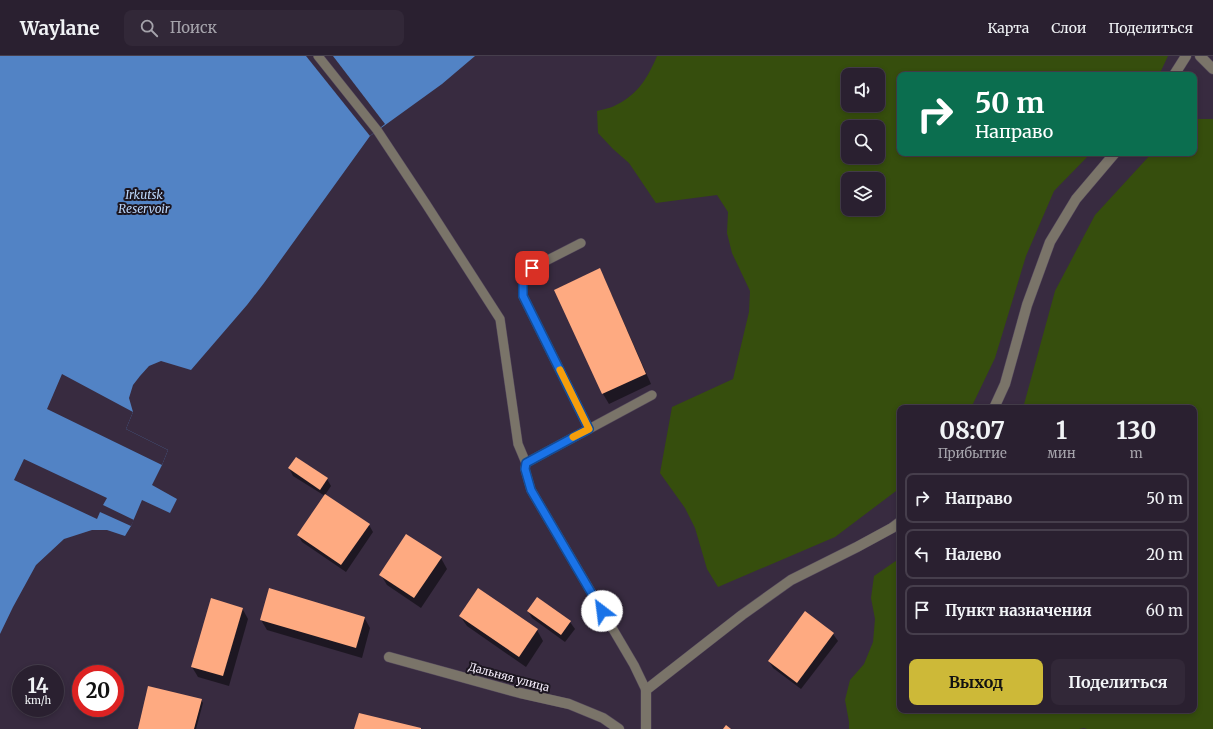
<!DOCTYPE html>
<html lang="ru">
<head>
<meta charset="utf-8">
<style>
	body { margin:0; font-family:Merriweather,serif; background:#322838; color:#f1f3f6; height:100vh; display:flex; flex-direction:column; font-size:15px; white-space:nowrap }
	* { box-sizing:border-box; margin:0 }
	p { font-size:13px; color:#a5a3ab }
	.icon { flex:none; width:22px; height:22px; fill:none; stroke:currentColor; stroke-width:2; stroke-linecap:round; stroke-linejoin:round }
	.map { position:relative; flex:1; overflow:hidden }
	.sheet { position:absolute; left:897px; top:349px; width:300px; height:308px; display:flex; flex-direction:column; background:#2a2030; border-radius:8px; box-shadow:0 2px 6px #0003,0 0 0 1px #463e4c }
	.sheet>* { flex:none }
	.hud { position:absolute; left:897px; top:16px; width:300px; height:84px; border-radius:8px; box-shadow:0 2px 6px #0003,0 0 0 1px #463e4c; background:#0b6e4f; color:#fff; overflow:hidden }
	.fabs { position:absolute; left:841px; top:12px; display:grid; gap:8px }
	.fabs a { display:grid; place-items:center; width:44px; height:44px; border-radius:8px; background:#2a2030; box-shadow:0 2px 6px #0003,0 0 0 1px #463e4c; font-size:20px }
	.speed { position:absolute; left:12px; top:609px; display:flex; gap:8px; font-size:20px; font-weight:700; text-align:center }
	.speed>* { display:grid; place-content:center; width:52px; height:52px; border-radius:50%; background:#2a2030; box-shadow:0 2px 6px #0003,0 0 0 1px #463e4c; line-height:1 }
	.speed small { font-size:10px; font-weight:400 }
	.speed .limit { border:6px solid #d22; background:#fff; color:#111 }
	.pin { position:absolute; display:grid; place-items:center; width:34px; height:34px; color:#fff; margin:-17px; border-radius:8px; box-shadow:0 2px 6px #0006 }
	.me { position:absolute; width:44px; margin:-22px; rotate:330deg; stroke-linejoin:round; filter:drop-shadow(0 0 3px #0008) }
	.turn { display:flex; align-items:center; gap:14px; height:84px; padding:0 12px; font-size:18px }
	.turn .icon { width:52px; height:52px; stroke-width:2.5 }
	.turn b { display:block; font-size:28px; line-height:34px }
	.eta { display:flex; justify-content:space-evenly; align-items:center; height:68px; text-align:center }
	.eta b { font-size:24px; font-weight:700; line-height:28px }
	.action { display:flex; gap:8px; margin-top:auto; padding:8px 12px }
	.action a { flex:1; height:46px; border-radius:8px; background:#cdb938; color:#111; font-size:16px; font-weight:700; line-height:46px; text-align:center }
	.action a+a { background:#322838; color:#f1f3f6 }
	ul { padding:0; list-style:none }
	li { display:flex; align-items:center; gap:12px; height:50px; margin:0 8px 6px; padding:0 4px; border:2px solid #463e4c; border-radius:8px }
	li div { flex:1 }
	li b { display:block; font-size:15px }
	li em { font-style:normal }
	header { display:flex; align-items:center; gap:24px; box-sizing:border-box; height:56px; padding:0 20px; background:#2a2030; border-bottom:1px solid #463e4c }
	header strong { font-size:19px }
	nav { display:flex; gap:22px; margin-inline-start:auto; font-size:14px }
	.search { width:280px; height:36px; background:#322838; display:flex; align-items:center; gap:10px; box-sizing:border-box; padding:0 14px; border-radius:8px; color:#a5a3ab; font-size:15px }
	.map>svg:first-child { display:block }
	.green { fill:#364e0d; fill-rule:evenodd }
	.water { fill:#5283c5 }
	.pier { fill:#382b40 }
	.shadow { fill:#0007 }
	.building { fill:#feaa81 }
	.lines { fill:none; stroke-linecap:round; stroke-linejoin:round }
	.lane-casing { stroke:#53475b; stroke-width:10 }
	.street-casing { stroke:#53475b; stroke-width:11 }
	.lane { stroke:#7a7469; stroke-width:9 }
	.street { stroke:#7a7469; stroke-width:10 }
	.route-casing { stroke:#114b97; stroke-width:10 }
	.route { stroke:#1a73e8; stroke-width:7 }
	.slow { stroke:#f59e0b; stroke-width:7 }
	.labels { text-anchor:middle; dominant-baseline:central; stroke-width:4; stroke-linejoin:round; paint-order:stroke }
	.street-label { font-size:11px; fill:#f9f1ff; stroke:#1c1620 }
	.water-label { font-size:12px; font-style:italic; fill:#bbd6fa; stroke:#1c1620 }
</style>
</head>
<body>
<header>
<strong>Waylane</strong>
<div class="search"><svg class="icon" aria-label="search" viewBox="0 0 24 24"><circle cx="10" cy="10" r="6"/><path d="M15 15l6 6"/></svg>Поиск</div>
<nav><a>Карта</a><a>Слои</a><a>Поделиться</a></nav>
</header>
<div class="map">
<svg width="1213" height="673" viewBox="0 0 1213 673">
	<rect width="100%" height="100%" fill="#382b40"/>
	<g class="green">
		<path d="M 657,0 L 1168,0 L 1159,19 L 900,19 L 900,97 L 1091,97 L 1054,135 L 1026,200 L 995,302 L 971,352 L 900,352 L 900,432 L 835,481 L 718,531 L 707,513 L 695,472 L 685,452 L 660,417 L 672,351 L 733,323 L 749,256 L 750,235 L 732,197 L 727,177 L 728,156 L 717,139 L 656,147 L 629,107 L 613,93 L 598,77 L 597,55 C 604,53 612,52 618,48 C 639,37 648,21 657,0 ZM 848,19 L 878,19 L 878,49 L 848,49 ZM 848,71 L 878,71 L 878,101 L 848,101 ZM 848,123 L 878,123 L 878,153 L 848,153 Z"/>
		<polygon points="1194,63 1213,63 1213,673 1087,673 1084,672 1079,673 849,673 849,666 845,644 850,624 864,608 873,586 875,563 871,542 874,520 900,502 900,654 1194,654 1194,352 1023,352 1055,235 1095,159 1152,97 1194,97"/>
	</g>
	<polygon class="water" points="0,0 475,0 442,28 370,80 264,227 247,249 191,314 161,305 149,310 140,320 133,329 129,342 133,356 126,373 168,394 162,409 152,429 177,443 170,457 142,444 131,470 125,480 107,474 92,474 64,483 36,509 13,551 0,578"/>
	<g class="pier">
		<polygon points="306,0 333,0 385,68 370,80"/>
		<polygon points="62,318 133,356 126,373 168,394 162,409 47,353"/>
		<polygon points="24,403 107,442 103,449 134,464 131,470 100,456 97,463 14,424"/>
	</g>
	<g class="shadow">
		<polygon points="599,213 605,224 651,328 609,348 603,338 555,234"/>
		<polygon points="289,412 327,423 331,430 325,439 369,469 373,476 346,516 302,486 298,479 325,440 293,420"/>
		<polygon points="441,502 447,513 421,552 387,529 381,519"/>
		<polygon points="242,552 248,563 229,630 198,621 192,611"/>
		<polygon points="528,555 570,566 575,573 565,586 532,562"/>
		<polygon points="805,557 833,578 838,585 801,633 773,612 769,605"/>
		<polygon points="460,560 537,574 543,585 526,611 467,570"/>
		<polygon points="364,561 370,572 362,602 267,574 261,564"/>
		<polygon points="201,644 203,647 196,673 139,673"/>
	</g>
	<g class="building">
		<polygon points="600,212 646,318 602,338 554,234"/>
		<polygon points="296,401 328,422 320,434 288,412"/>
		<polygon points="325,438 370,468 341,509 297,479"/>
		<polygon points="406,478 442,501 414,542 379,519"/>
		<polygon points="269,532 365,561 356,592 260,564"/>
		<polygon points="478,532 538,573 519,601 459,560"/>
		<polygon points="537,541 571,565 561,579 527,555"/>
		<polygon points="211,542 243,552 223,620 191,611"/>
		<polygon points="805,555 834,577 797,627 768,605"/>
		<polygon points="148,630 202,643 194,673 138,673"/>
		<polygon points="359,657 421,672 421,673 354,673"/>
		<polygon points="726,669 731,673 723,673"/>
	</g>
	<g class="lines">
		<g class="lane-casing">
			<g id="lane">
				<polyline points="318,0 377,74 426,148 500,263 518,388 526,407"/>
				<polyline points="581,187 532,212 523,226 523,240 589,373"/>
				<polyline points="646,634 634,609 531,434 525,413 526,407 652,339"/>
			</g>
		</g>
		<g class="street-casing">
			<g id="street">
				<polyline points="1200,0 1213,13"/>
				<polyline points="1174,19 1186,0"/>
				<polyline points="994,352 1005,328 1027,249 1050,186 1076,143 1115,97"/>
				<polyline points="389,601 520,637 569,648 603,662 619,673"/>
				<polyline points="646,673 646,634 742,559 791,524 857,491 892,472 900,466"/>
			</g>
		</g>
		<use href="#lane" class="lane"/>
		<use href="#street" class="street"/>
	</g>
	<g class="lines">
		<g class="route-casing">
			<polyline id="route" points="532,212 523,226 523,240 589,373 526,407 525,413 531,434 602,555"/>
		</g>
		<use href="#route" class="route"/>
		<polyline class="slow" points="560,314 589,373 573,381"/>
	</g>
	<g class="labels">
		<g class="street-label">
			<text transform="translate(509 621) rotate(15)">Дальняя улица</text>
		</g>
		<g class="water-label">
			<text x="144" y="138">Irkutsk<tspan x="144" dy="14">Reservoir</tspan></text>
		</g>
	</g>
</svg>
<div class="fabs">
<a><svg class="icon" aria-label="sound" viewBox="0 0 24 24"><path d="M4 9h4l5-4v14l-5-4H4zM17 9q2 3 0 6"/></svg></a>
<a><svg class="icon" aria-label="search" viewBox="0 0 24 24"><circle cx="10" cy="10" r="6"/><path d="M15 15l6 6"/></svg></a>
<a><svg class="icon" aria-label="layers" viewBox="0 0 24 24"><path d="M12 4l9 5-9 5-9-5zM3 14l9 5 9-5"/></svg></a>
</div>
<div class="speed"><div>14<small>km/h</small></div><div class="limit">20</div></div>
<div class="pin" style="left:532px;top:212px;background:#d93025"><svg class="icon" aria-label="arrive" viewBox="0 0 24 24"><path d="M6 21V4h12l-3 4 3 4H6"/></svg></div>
<svg class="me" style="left:602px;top:555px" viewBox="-20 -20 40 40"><circle r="19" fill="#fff"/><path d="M0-13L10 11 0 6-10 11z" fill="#1a73e8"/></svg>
<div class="hud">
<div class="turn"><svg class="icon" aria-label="right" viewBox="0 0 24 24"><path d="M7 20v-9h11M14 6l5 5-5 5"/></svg><div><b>50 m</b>Направо</div></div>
</div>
<section class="sheet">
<div class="eta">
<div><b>08:07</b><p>Прибытие</p></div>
<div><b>1</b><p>мин</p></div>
<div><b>130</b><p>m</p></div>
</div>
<ul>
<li><svg class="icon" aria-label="right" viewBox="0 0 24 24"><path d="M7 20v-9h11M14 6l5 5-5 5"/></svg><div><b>Направо</b></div><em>50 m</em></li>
<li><svg class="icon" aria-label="left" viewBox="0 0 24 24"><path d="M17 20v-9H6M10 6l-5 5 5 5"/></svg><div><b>Налево</b></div><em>20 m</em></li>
<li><svg class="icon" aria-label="arrive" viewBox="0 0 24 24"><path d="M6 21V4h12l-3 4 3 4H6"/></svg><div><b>Пункт назначения</b></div><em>60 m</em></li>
</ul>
<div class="action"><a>Выход</a><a>Поделиться</a></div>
</section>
</div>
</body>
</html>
